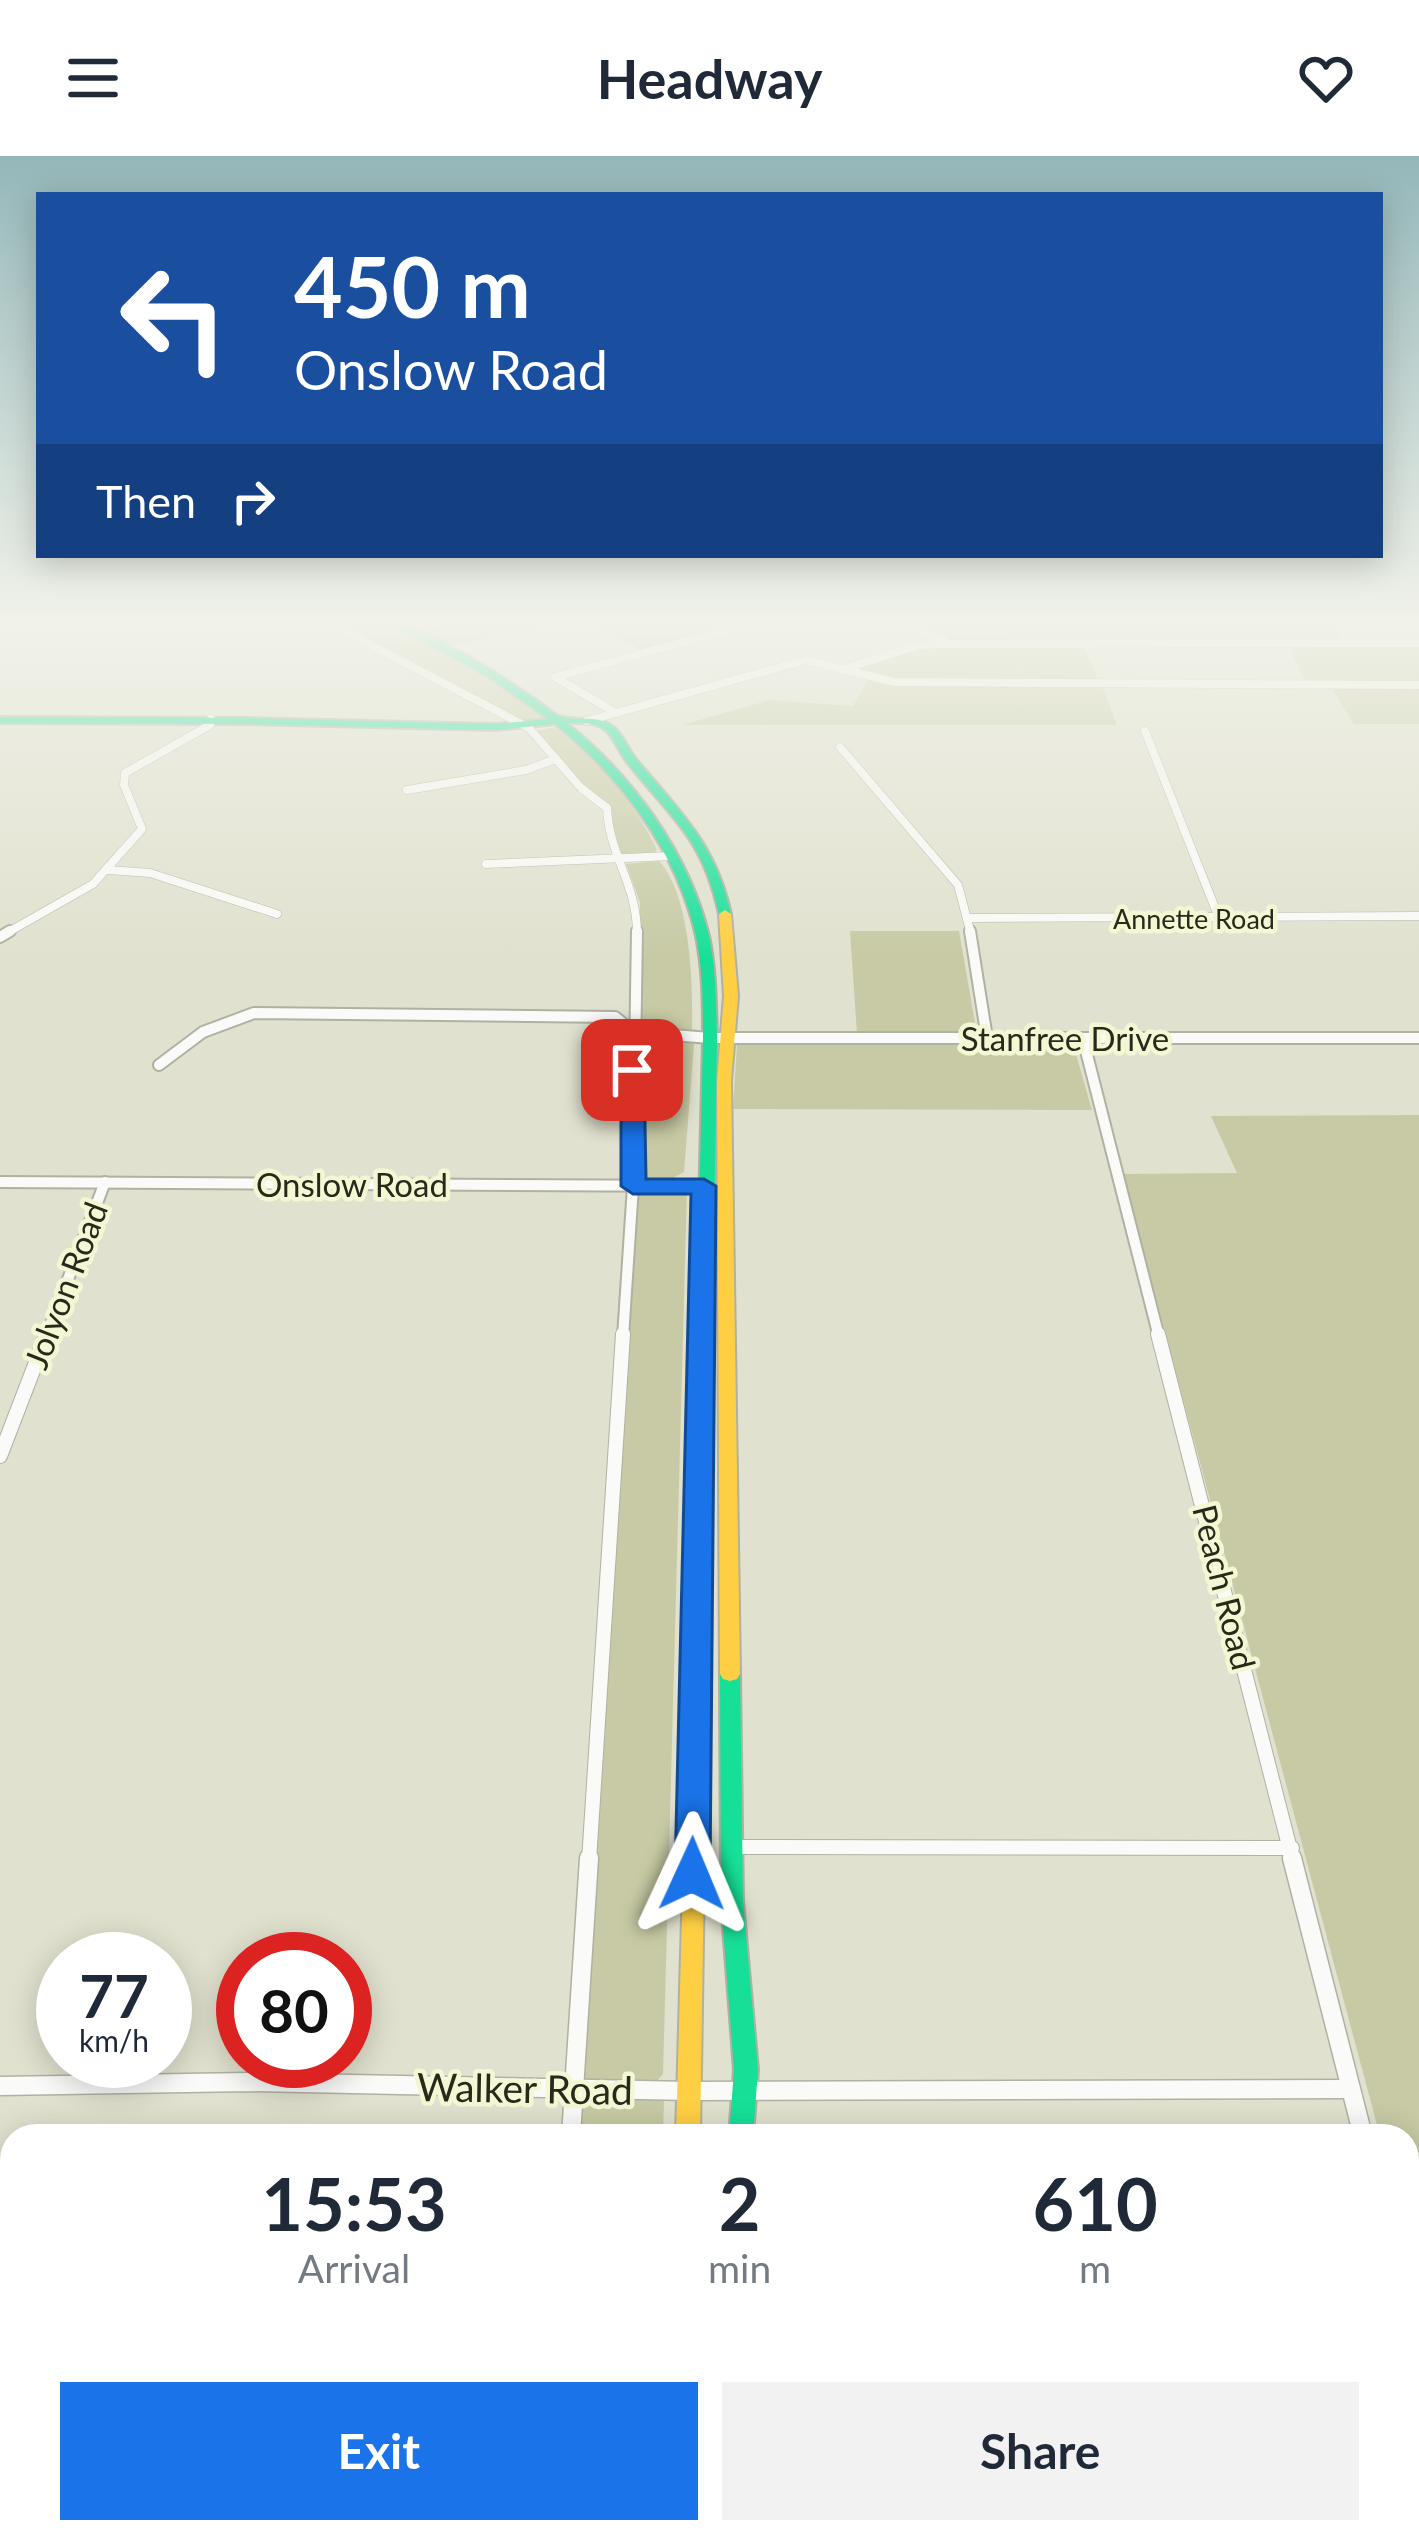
<!DOCTYPE html>
<html lang="en">
<head>
<meta charset="utf-8">
<style>
	body { margin:0; font-family:Lato,sans-serif; background:#f2f2f3; color:#1f2937; height:100vh; display:flex; flex-direction:column; font-size:45px; white-space:nowrap }
	* { box-sizing:border-box; margin:0 }
	p { font-size:39px; color:#747a83 }
	.icon { flex:none; width:66px; height:66px; fill:none; stroke:currentColor; stroke-width:2; stroke-linecap:round; stroke-linejoin:round }
	.map { position:relative; flex:1; overflow:hidden }
	.details { position:absolute; left:0px; top:1968px; width:1419px; height:420px; display:flex; flex-direction:column; background:#fff; border-radius:36px 36px 0 0; box-shadow:0 6px 30px #0003 }
	.details>* { flex:none }
	.hud { position:absolute; left:36px; top:36px; width:1347px; height:366px; border-radius:0px; box-shadow:0 6px 30px #0003; background:#1a4fa0; color:#fff; overflow:hidden }
	.speed { position:absolute; left:36px; top:1776px; display:flex; gap:24px; font-size:60px; font-weight:700; text-align:center }
	.speed>* { display:grid; place-content:center; width:156px; height:156px; border-radius:50%; background:#fff; box-shadow:0 6px 30px #0003; line-height:1 }
	.speed small { font-size:30px; font-weight:400 }
	.speed .limit { border:18px solid #d22; background:#fff; color:#111 }
	.pin { position:absolute; display:grid; place-items:center; width:102px; height:102px; color:#fff; margin:-51px; border-radius:24px; box-shadow:0 6px 18px #0006 }
	.me { position:absolute; width:132px; margin:-66px; rotate:1deg; stroke-linejoin:round; filter:drop-shadow(0 0 9px #0008) }
	.turn { display:flex; align-items:center; gap:42px; height:252px; padding:0 60px; font-size:54px }
	.turn .icon { width:156px; height:156px; stroke-width:2.5 }
	.turn b { display:block; font-size:84px; line-height:102px }
	.then { display:flex; align-items:center; height:114px; padding:0 60px; background:#0003; gap:24px; font-size:45px }
	.eta { display:flex; justify-content:space-evenly; align-items:center; height:204px; text-align:center }
	.eta b { font-size:72px; font-weight:700; line-height:84px }
	.action { display:flex; gap:24px; margin-top:auto; padding:24px 60px }
	.action a { flex:1; height:138px; border-radius:0px; background:#1a73e8; color:#fff; font-size:48px; font-weight:700; line-height:138px; text-align:center }
	.action a+a { background:#f2f2f3; color:#1f2937 }
	header { display:flex; justify-content:space-between; align-items:center; height:156px; padding:0 60px; background:#fff; font-size:54px; font-weight:700 }
	.map>svg:first-child { display:block }
	.green { fill:#c7caa4 }
	.lines { fill:none; stroke-linecap:round; stroke-linejoin:round }
	.street-far3-casing { stroke:#b0b1a2; stroke-width:9 }
	.street-far2-casing { stroke:#b0b1a2; stroke-width:14 }
	.street-far1-casing { stroke:#b0b1a2; stroke-width:16 }
	.street-casing { stroke:#b0b1a2; stroke-width:21 }
	.fast-casing { stroke:#b0b1a2; stroke-width:4 }
	.slow-casing { stroke:#b0b1a2; stroke-width:4 }
	.street-far3 { stroke:#fafaf8; stroke-width:8 }
	.street-far2 { stroke:#fafaf8; stroke-width:10 }
	.street-far1 { stroke:#fafaf8; stroke-width:14 }
	.street { stroke:#fafaf8; stroke-width:18 }
	.fast { fill:#16e098; fill-rule:evenodd }
	.slow { fill:#ffcf43; fill-rule:evenodd }
	.route { fill:#1a73e8; stroke:#114b97; stroke-width:3 }
	.labels { text-anchor:middle; dominant-baseline:central; stroke-width:9; stroke-linejoin:round; paint-order:stroke }
	.far-street-label { font-size:27px; fill:#27291b; stroke:#f3f7d3 }
	.street-label { font-size:33px; fill:#27291b; stroke:#f3f7d3 }
	.near-street-label { font-size:39px; fill:#27291b; stroke:#f3f7d3 }
</style>
</head>
<body>
<header><svg class="icon" aria-label="menu" viewBox="0 0 24 24"><path d="M4 6h16M4 12h16M4 18h16"/></svg>Headway<svg class="icon" aria-label="heart" viewBox="0 0 24 24"><path d="M12 20l-8-8c-3-5 5-10 8-4 3-6 11-1 8 4z"/></svg></header>
<div class="map">
<svg width="1419" height="2388" viewBox="0 0 1419 2388">
	<rect width="100%" height="100%" fill="#e0e1ce"/>
	<g class="green">
		<path d="M 334,468 C 349,468 367,465 381,468 C 412,475 526,541 543,563 L 529,568 Z"/>
		<polygon points="453,468 556,468 448,490 420,476"/>
		<polygon points="592,468 745,468 645,496"/>
		<polygon points="911,468 1337,468 1341,484 952,486"/>
		<polygon points="1419,488 1419,527 1306,527 1288,489"/>
		<polygon points="921,490 1084,490 1099,526 894,524 845,514"/>
		<polygon points="868,524 1101,528 1117,569 682,569 770,544 853,550"/>
		<polygon points="1331,531 1419,531 1419,568 1354,568"/>
		<path d="M 555,571 C 597,605 634,644 657,694 L 654,697 L 621,699 L 610,675 L 610,652 L 584,631 L 536,575 Z"/>
		<path d="M 659,705 C 691,739 693,829 692,874 L 638,872 L 640,746 L 626,708 Z"/>
		<polygon points="850,775 959,775 975,867 956,878 857,878"/>
		<polygon points="638,880 687,883 694,888 684,1016 673,1022 638,1022"/>
		<polygon points="746,885 1063,889 1075,895 1092,954 733,953 737,889"/>
		<polygon points="1419,959 1419,2125 1407,2080 1407,1980 1380,1980 1123,1018 1237,1017 1211,960"/>
		<polygon points="636,1032 687,1032 663,1918 653,1929 580,1929"/>
		<polygon points="589,1943 664,1944 663,1980 579,1980 580,1949"/>
	</g>
	<g class="lines">
		<g class="street-far3-casing">
			<g id="street-far3">
				<path d="M 331,468 L 529,572 L 581,632 L 607,652 C 609,700 637,727 637,778"/>
				<polyline points="907,468 944,485"/>
				<polyline points="841,514 919,489 939,488 1419,487"/>
				<polyline points="616,557 555,521 751,468"/>
				<polyline points="587,565 806,504 894,526 1419,529"/>
				<polyline points="1145,575 1219,762"/>
				<polyline points="840,591 958,729 971,778"/>
				<polyline points="407,634 526,614 556,603"/>
				<polyline points="486,708 672,700"/>
				<polyline points="109,714 150,717 277,758"/>
				<polyline points="968,762 1419,760"/>
				<polyline points="5,778 93,728 142,673 124,629 125,617 210,569 211,563"/>
			</g>
		</g>
		<g class="street-far2-casing">
			<g id="street-far2">
				<polyline points="970,775 987,882"/>
				<polyline points="0,781 10,775"/>
				<polyline points="1083,883 1159,1181"/>
				<polyline points="159,909 203,876 254,857 615,861 634,876 710,882 1419,882"/>
				<polyline points="0,1026 704,1030"/>
				<polyline points="46,1181 105,1026"/>
				<polyline points="623,1181 633,1030 637,775"/>
			</g>
		</g>
		<g class="street-far1-casing">
			<g id="street-far1">
				<polyline points="1158,1178 1293,1705"/>
				<polyline points="0,1300 47,1178"/>
				<polyline points="732,1691 1292,1692"/>
				<polyline points="589,1705 623,1178"/>
			</g>
		</g>
		<g class="street-casing">
			<g id="street">
				<polyline points="1292,1702 1363,1980"/>
				<polyline points="0,1930 248,1926 689,1935 1350,1933"/>
				<polyline points="571,1980 589,1702"/>
				<polyline points="1407,2148 1419,2194"/>
				<polyline points="742,2376 743,2388"/>
				<polyline points="545,2388 546,2376"/>
			</g>
		</g>
		<g class="fast-casing">
			<g id="fast">
				<path d="M 389,468 C 426,468 503,521 535,543 C 542,547 549,555 557,559 C 575,568 600,555 617,574 C 625,583 629,595 637,604 C 681,656 716,689 731,758 L 725,762 L 719,758 C 702,680 671,663 626,605 C 618,595 614,580 604,573 C 594,566 579,567 567,567 C 633,620 689,697 709,780 C 716,813 716,848 717,882 L 705,1653 L 702,1659 L 695,1661 L 688,1659 L 685,1653 L 703,882 C 703,848 703,814 696,780 C 677,696 622,622 555,568 L 496,574 L 248,568 L 0,567 L 0,561 L 248,562 L 496,568 L 548,563 L 489,521 Z"/>
				<polygon points="730,1511 737,1513 740,1518 743,1745 758,1914 753,1980 729,1980 734,1914 721,1745 720,1518 723,1513"/>
				<rect x="665" y="2376" width="28" height="12"/>
			</g>
		</g>
		<g class="slow-casing">
			<g id="slow">
				<polygon points="725,754 731,758 738,840 731,925 740,1518 737,1523 730,1525 723,1523 720,1518 717,925 724,840 719,758"/>
				<polygon points="695,1645 702,1647 705,1653 700,1980 676,1980 685,1653 688,1647"/>
			</g>
		</g>
		<use href="#street-far3" class="street-far3"/>
		<use href="#street-far2" class="street-far2"/>
		<use href="#street-far1" class="street-far1"/>
		<use href="#street" class="street"/>
		<use href="#fast" class="fast"/>
		<use href="#slow" class="slow"/>
	</g>
	<linearGradient id="sky" x2="0" y2="1"><stop stop-color="#94b7b9"/><stop offset="0.58" stop-color="#f1f2e9"/><stop offset="1" stop-color="#f1f2e9" stop-opacity="0"/></linearGradient>
	<rect width="1419" height="802" fill="url(#sky)"/>
	<polygon class="route" points="632,907 644,914 646,1023 704,1023 716,1030 710,1718 705,1728 692,1732 680,1728 675,1718 691,1038 633,1038 621,1030 621,914"/>
	<g class="labels">
		<g class="far-street-label">
			<text x="1194" y="762">Annette Road</text>
		</g>
		<g class="street-label">
			<text x="1065" y="882">Stanfree Drive</text>
			<text x="352" y="1028">Onslow Road</text>
			<text transform="translate(65 1129) rotate(-69)">Jolyon Road</text>
			<text transform="translate(1225 1431) rotate(76)">Peach Road</text>
		</g>
		<g class="near-street-label">
			<text transform="translate(525 1932) rotate(1)">Walker Road</text>
		</g>
	</g>
</svg>
<div class="speed"><div>77<small>km/h</small></div><div class="limit">80</div></div>
<div class="pin" style="left:632px;top:914px;background:#d93025"><svg class="icon" aria-label="arrive" viewBox="0 0 24 24"><path d="M6 21V4h12l-3 4 3 4H6"/></svg></div>
<svg class="me" style="left:692px;top:1718px" viewBox="-20 -20 40 40"><path d="M0-17L14 15 0 8-14 15z" fill="#1a73e8" stroke="#fff" stroke-width="4"/></svg>
<div class="hud">
<div class="turn"><svg class="icon" aria-label="left" viewBox="0 0 24 24"><path d="M17 20v-9H6M10 6l-5 5 5 5"/></svg><div><b>450 m</b>Onslow Road</div></div>
<div class="then">Then<svg class="icon" aria-label="right" viewBox="0 0 24 24"><path d="M7 20v-9h11M14 6l5 5-5 5"/></svg></div>
</div>
<section class="details">
<div class="eta">
<div><b>15:53</b><p>Arrival</p></div>
<div><b>2</b><p>min</p></div>
<div><b>610</b><p>m</p></div>
</div>
<div class="action"><a>Exit</a><a>Share</a></div>
</section>
</div>
</body>
</html>
